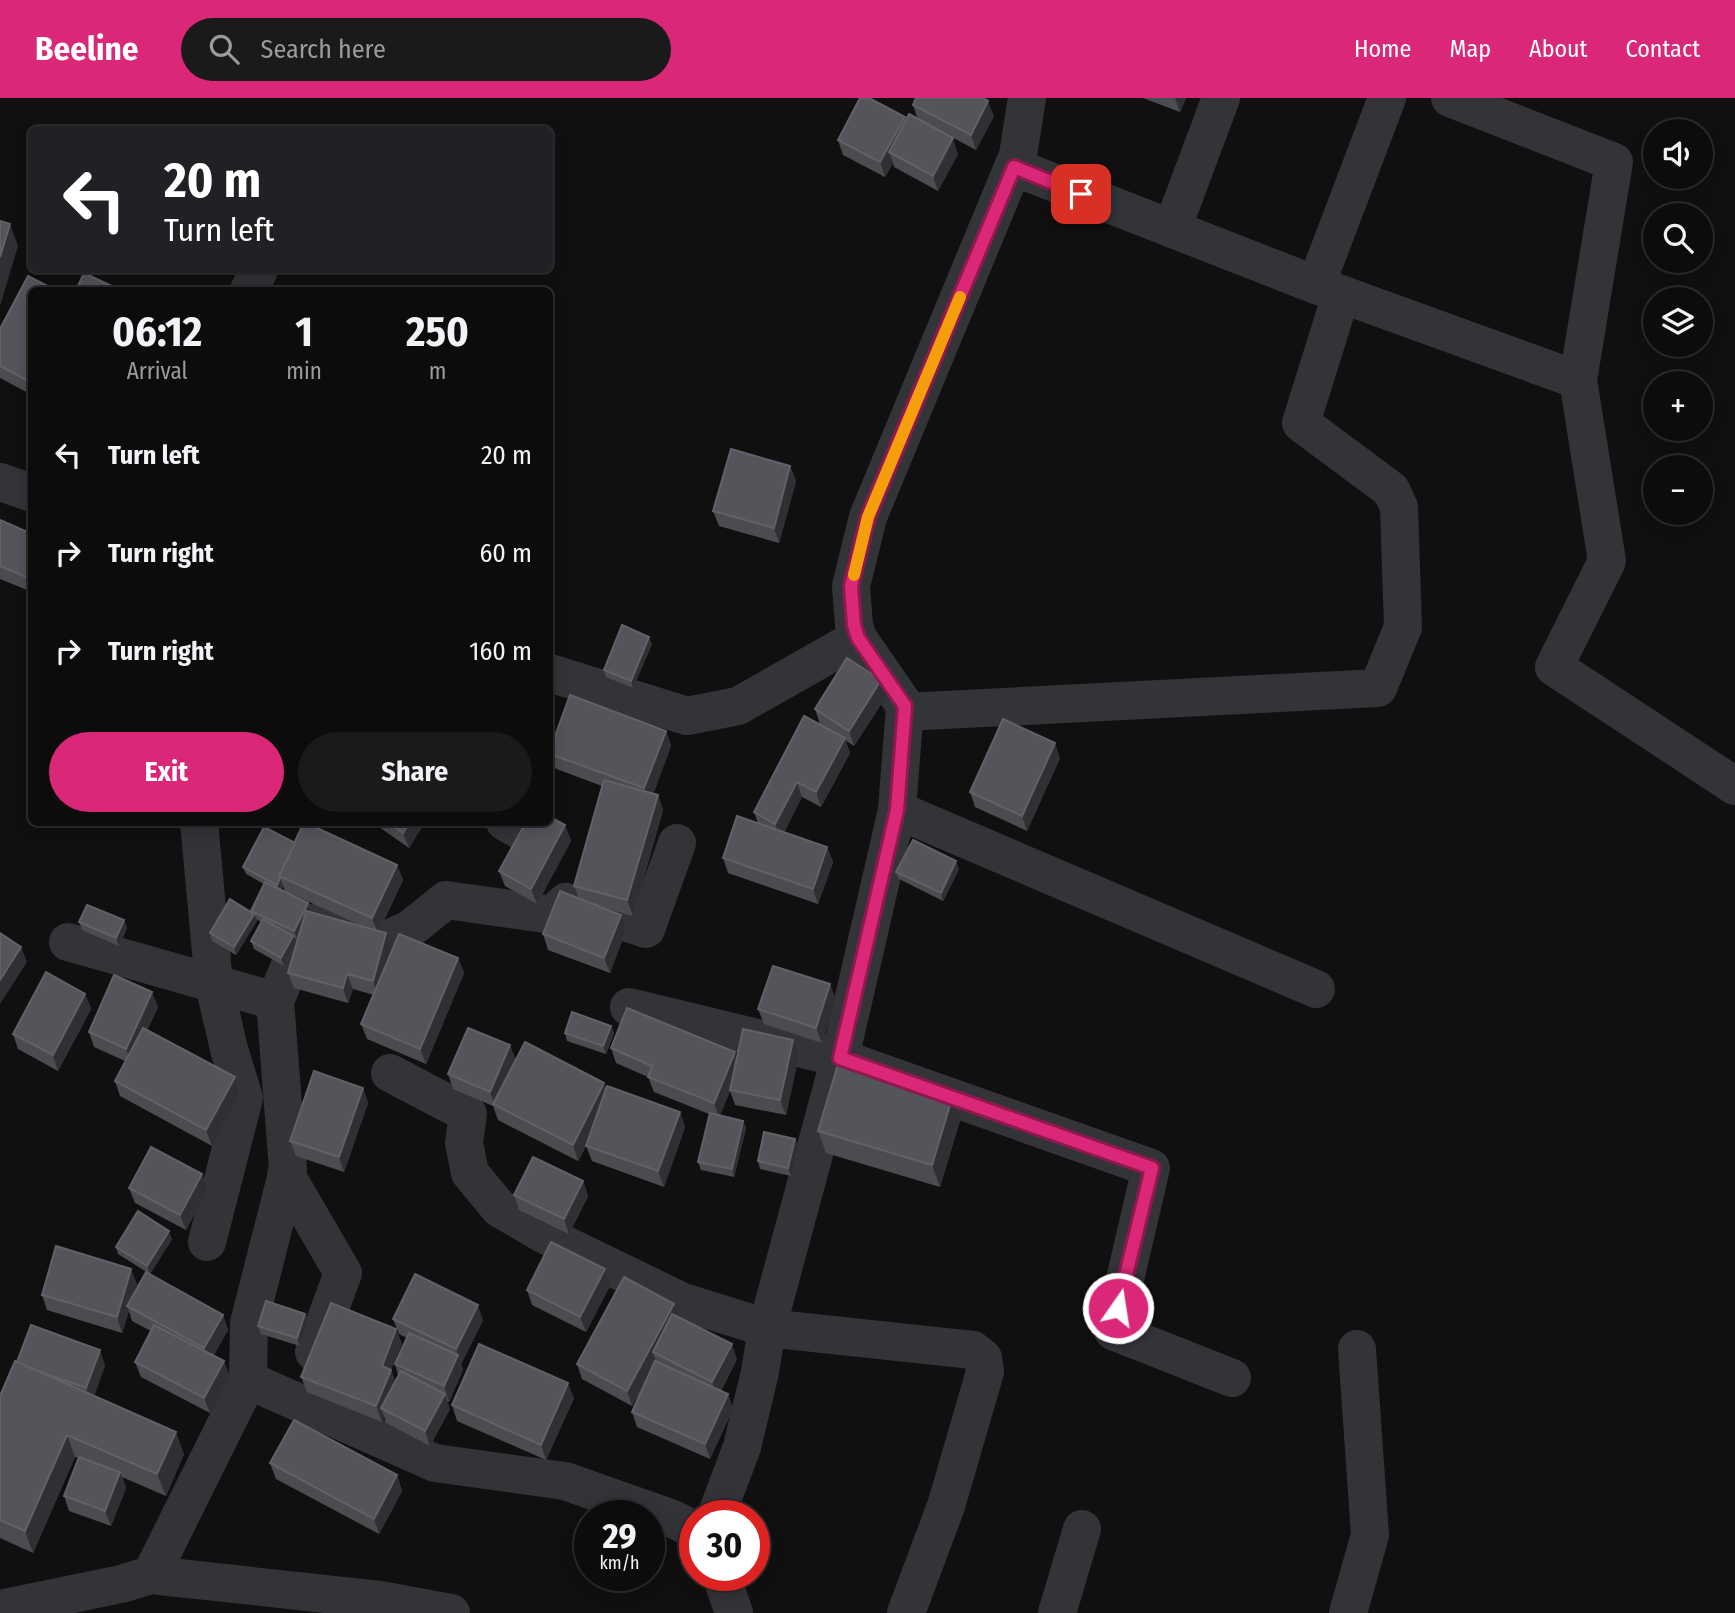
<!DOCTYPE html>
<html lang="en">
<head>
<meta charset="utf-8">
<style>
	body { margin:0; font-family:"Fira Sans Condensed",sans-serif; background:#1a1a1b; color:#f1f3f6; height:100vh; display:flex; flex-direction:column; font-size:26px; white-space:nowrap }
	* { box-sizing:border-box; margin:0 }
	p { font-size:23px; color:#9a9b9d }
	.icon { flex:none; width:38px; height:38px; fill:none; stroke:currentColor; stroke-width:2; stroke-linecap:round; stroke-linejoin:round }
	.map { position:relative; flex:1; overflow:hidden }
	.side { position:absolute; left:28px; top:189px; width:525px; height:539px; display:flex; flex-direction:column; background:#0c0c0d; border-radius:10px; box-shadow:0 4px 18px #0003,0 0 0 2px #2c2c2e }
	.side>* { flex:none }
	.top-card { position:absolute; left:28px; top:28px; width:525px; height:147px; border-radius:10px; box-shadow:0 4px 18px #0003,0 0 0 2px #2c2c2e; background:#202124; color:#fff; overflow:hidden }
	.controls { position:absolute; left:1643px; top:21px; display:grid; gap:14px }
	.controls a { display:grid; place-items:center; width:70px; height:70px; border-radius:50%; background:#0c0c0d; box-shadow:0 4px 18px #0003,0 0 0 2px #2c2c2e; font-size:35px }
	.speed { position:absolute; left:574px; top:1402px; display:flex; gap:14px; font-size:35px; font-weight:700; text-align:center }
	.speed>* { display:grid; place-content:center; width:91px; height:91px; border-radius:50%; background:#0c0c0d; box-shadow:0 4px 18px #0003,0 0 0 2px #2c2c2e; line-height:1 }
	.speed small { font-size:18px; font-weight:400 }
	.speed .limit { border:10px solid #d22; background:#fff; color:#111 }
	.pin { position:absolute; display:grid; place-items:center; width:60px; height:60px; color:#fff; margin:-30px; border-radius:14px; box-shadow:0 4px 10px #0006 }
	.me { position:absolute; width:77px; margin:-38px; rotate:13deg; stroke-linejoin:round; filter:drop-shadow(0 0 5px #0008) }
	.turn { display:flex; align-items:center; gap:24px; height:147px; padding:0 21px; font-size:32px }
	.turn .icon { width:91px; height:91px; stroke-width:2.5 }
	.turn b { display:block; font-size:49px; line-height:60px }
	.eta { display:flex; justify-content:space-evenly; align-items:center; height:119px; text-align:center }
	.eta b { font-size:42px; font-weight:700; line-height:49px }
	.cta { display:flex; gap:14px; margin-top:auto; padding:14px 21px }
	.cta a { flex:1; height:80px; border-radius:42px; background:#db2777; color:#fff; font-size:28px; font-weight:700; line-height:80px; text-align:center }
	.cta a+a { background:#1a1a1b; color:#f1f3f6 }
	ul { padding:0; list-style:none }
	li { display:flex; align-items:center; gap:21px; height:98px; padding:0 21px }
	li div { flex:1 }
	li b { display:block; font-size:26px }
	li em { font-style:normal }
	header { display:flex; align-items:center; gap:42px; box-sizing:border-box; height:98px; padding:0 35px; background:#db2777; color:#fff }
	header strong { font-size:33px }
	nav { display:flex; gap:38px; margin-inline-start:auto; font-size:24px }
	.search { width:490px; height:63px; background:#1a1a1b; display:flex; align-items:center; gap:18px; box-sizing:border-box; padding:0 24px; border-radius:38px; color:#9a9b9d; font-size:26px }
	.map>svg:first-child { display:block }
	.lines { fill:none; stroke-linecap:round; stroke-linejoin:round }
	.minor { stroke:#333438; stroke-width:38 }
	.wall { fill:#4b4c50; fill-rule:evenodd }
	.shaded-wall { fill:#2f3033 }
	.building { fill:#54555b; stroke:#606268; stroke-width:2 }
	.route-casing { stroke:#8e194d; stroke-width:18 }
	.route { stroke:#db2777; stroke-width:12 }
	.slow { stroke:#f59e0b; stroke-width:12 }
</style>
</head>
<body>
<header>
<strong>Beeline</strong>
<div class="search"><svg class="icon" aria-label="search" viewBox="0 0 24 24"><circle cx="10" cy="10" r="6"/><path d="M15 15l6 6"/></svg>Search here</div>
<nav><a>Home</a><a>Map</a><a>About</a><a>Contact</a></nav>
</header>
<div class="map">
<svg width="1735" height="1515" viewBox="0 0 1735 1515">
	<rect width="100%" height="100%" fill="#101011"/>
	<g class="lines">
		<g class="minor">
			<polyline points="1450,0 1614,64 1578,282 1607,463 1554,569 1735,688"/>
			<polyline points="1014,69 1316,187 1578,282"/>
			<polyline points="1172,131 1221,0"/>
			<polyline points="1316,187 1387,0"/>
			<polyline points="249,192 259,172"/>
			<polyline points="0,384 32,395"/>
			<polyline points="858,540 854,527 851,488 868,419 1018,57 1027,0"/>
			<polyline points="550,575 687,618 738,608 858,540 905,608 897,712 840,960 767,1230 760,1274 742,1349 716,1418"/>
			<polyline points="905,614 1378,590 1403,529 1399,409 1391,392 1301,325 1341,197"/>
			<polyline points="897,712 1316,891"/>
			<polyline points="199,724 214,886 229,951 244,1000 207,1144"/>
			<polyline points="505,724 523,734"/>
			<polyline points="68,844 275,903"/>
			<polyline points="629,909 840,960 1151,1070 1113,1233 1232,1280"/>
			<polyline points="390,975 468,1016 464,1045 470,1075 499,1110 545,1137 683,1204 767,1230 973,1252 983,1260 985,1274 946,1408 906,1515"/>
			<polyline points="286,1077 343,1175 314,1254"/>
			<polyline points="248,1282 435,1365 565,1383 673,1421 695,1432"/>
			<polyline points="151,1477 248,1282 249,1225 288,1072 275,903 308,825 321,825 384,843 410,831 446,802 552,817 566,804 646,831 677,745"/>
			<polyline points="721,1477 734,1515"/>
			<polyline points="0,1511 121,1486 151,1477 380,1502 451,1515"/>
			<polyline points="1057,1515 1082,1431"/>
			<polyline points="1348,1515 1370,1437 1357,1251"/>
		</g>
	</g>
	<g class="wall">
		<polygon points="1143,0 1186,0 1180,14"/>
		<polygon points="913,7 994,18 976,52 931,28 958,56 938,93 894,69 893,65 885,79 843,57 838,42 906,22 918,22"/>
		<polygon points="32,192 32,297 0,280 0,231"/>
		<polygon points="790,368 796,383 779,445 719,428 713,413"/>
		<polygon points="0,422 32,436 32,494 0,481"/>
		<polygon points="652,546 633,590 606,579 604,572"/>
		<polygon points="887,597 854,648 845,642 850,655 821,709 802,699 784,734 827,749 833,764 818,806 728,775 723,760 758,725 754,714 830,632 820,626 815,611"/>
		<polygon points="666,633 671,648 653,696 658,697 663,712 633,818 598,808 626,832 610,875 548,852 543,836 579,800 574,788 602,688 554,670 550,658 550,652"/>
		<polygon points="1060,660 1027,733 975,709 970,694"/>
		<polygon points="372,724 425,724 409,750"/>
		<polygon points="565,727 571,743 537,806 505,788 499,773"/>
		<path d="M 295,745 L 397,767 L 403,782 L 379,833 L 392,850 L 389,859 L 458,860 L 464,875 L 426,966 L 367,941 L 361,926 L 374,897 L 353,891 L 348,905 L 294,890 L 288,875 L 300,834 L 297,841 L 293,839 L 295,846 L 284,868 L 254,851 L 251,843 L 261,824 L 256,821 L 257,823 L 236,857 L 212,843 L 210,835 L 252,814 L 251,813 L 264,786 L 246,776 L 243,769 ZM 283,788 L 285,793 L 364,829 L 310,814 L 311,812 L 308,805 L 281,792 Z"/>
		<polygon points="959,771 943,803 899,781 896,774"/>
		<polygon points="124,822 127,830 119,848 82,832 79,824"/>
		<polygon points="85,896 91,911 58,973 18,951 13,936"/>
		<polygon points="836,901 822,945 764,926 758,911"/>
		<polygon points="158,909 147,932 235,979 240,995 212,1048 120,998 115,983 125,963 94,949 89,934"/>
		<polygon points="611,928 614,935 606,956 567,943 565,935"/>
		<polygon points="611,950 737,959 799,957 786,1017 735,1007 730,993 720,1017 743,1023 746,1030 734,1079 701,1072 698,1064 709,1016 654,994 648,979 616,965"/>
		<polygon points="516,962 680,1014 685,1029 664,1089 592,1063 586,1048 588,1044 578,1063 498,1022 493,1008 453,991 448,976"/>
		<polygon points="363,990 368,1005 344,1074 296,1058 290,1043"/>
		<polygon points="953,997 961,1019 940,1089 826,1055 818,1033"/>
		<polygon points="795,1041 798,1048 791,1078 760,1071 758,1063"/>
		<polygon points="583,1083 588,1098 569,1136 519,1112 514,1097"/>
		<polygon points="129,1090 208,1091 186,1132 135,1105"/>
		<polygon points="172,1141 150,1176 118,1156 116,1149"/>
		<polygon points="605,1171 611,1186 586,1234 532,1207 527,1192"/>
		<polygon points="137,1186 133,1197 223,1217 228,1232 214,1257 230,1278 210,1315 141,1279 135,1264 151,1233 132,1223 129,1213 122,1235 47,1212 42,1197"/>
		<polygon points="305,1216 308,1224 300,1248 261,1236 258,1228"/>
		<polygon points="679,1219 737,1261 721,1293 728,1296 733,1311 710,1361 637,1329 632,1314 645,1286 632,1308 582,1281 577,1266"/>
		<polygon points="393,1221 483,1222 461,1266 463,1272 449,1304 447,1303 450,1311 430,1348 386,1325 384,1318 382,1324 307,1294 301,1279 396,1231 402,1246 391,1272 395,1283 398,1277 395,1266 407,1240 399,1236"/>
		<polygon points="17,1264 105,1267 94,1298 184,1356 166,1398 122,1379 126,1390 111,1428 69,1413 64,1398 79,1360 75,1359 33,1455 0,1440 0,1298"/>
		<polygon points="574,1300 546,1362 457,1323 452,1307"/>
		<polygon points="270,1365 397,1377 402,1393 379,1436 276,1381"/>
	</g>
	<g class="shaded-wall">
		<polygon points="1175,0 1186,0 1180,14"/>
		<polygon points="988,3 994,18 976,52 971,37"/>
		<polygon points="905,19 910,35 889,54 893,65 885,79 880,64"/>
		<polygon points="953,40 958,56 938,93 933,78"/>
		<polygon points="10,126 18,148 0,208 0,159"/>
		<polygon points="790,368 796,383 779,445 774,430"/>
		<polygon points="32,472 32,489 28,480"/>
		<polygon points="649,539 652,546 633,590 631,583"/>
		<polygon points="881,582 887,597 854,648 849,633"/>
		<polygon points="666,633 671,648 650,705 644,690"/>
		<polygon points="845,640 850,655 821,709 816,694"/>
		<polygon points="1055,645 1060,660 1027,733 1022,718"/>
		<polygon points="797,684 802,699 781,741 775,726"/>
		<polygon points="658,697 663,712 633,818 627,802"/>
		<polygon points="410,724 425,724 409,750 403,735"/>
		<polygon points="565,727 571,743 537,806 531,791"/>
		<polygon points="827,749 833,764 818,806 813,791"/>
		<polygon points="956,763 959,771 943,803 941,795"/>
		<polygon points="397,767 403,782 378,835 372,820"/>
		<polygon points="280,780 283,788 279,794 277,787"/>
		<polygon points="308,805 311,812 297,841 294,833"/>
		<polygon points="254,816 257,823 236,857 234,849"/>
		<polygon points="621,817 626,832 610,875 604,860"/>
		<polygon points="124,822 127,830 119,848 116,840"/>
		<polygon points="386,835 392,850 378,898 373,883"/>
		<polygon points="293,838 295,846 284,868 281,860"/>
		<polygon points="21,849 27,864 0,906 0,882"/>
		<polygon points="458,860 464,875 426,966 420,951"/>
		<polygon points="347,876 353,891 348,905 343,890"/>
		<polygon points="830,886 836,901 822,945 816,930"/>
		<polygon points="152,894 158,909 132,966 126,951"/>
		<polygon points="85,896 91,911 58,973 53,957"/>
		<polygon points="611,928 614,935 606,956 603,948"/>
		<polygon points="793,942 799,957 786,1017 780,1002"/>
		<polygon points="510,947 516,962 496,1009 490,994"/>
		<polygon points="735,954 740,969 719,1020 714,1005"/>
		<polygon points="235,979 240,995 212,1048 206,1032"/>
		<polygon points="604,985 610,1000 578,1063 573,1047"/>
		<polygon points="363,990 368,1005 344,1074 339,1059"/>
		<polygon points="953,997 961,1019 940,1089 932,1067"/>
		<polygon points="680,1014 685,1029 664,1089 658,1073"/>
		<polygon points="743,1023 746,1030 734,1079 732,1071"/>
		<polygon points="795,1041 798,1048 791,1078 788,1070"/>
		<polygon points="202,1076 208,1091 186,1132 180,1117"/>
		<polygon points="583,1083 588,1098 569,1136 564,1121"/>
		<polygon points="169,1133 172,1141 150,1176 147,1168"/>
		<polygon points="131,1171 137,1186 129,1210 127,1208 129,1213 122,1235 117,1219"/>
		<polygon points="605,1171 611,1186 586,1234 580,1219"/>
		<polygon points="674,1206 680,1221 653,1254 656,1264 632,1308 627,1293"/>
		<polygon points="478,1207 483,1222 461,1266 456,1251"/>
		<polygon points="305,1216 308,1224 300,1248 297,1240"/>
		<polygon points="223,1217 228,1232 209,1265 204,1250"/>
		<polygon points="396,1231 402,1246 391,1272 397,1287 381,1310 384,1318 382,1324 376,1308 382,1268"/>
		<polygon points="732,1246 737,1261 717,1300 712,1284"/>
		<polygon points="100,1252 105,1267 92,1305 86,1290"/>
		<polygon points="458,1257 463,1272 449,1304 444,1288"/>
		<polygon points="224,1263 230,1278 210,1315 204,1300"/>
		<polygon points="568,1285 574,1300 546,1362 541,1347"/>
		<polygon points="445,1296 450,1311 430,1348 425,1333"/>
		<polygon points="728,1296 733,1311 710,1361 705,1346"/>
		<polygon points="176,1334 184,1356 166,1398 157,1376"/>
		<polygon points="67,1337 75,1359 33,1455 25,1433"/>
		<polygon points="120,1374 126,1390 111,1428 105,1413"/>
		<polygon points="397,1377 402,1393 379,1436 374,1421"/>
	</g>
	<g class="building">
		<polygon points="860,0 869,0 905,19 880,64 838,42"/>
		<polygon points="916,0 983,0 988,3 971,37 913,7"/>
		<polygon points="909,16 953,40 933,78 889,54"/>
		<polygon points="0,123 10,126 0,159"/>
		<polygon points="84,175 120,192 76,192"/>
		<polygon points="28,178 55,192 32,192 32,285 0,268 0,231"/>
		<polygon points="731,351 790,368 774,430 713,413"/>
		<polygon points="0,422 32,436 32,472 28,480 0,468"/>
		<polygon points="622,527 649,539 631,583 604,572"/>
		<polygon points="847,560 881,582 849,633 815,611"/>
		<polygon points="570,597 666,633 644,690 550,656 550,652"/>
		<polygon points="804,618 845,640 816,694 797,684 775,726 754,714"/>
		<polygon points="1003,621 1055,645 1022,718 970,694"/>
		<polygon points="604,682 658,697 627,802 574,788"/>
		<polygon points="737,718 827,749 813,791 723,760"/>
		<polygon points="550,719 565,727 531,791 499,773 526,724 550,724"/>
		<polygon points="304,724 397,767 372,820 279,778"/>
		<polygon points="388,724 410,724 403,735"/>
		<polygon points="264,729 295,745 279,778 280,780 277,787 243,769"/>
		<polygon points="913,742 956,763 941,795 896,774"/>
		<polygon points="265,784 308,805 294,833 251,813"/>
		<polygon points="560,793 621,817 604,860 543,836"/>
		<polygon points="230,801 254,816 234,849 210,835"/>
		<polygon points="87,807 124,822 116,840 79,824"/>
		<polygon points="306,813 386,835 373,883 347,876 343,890 288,875"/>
		<polygon points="263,821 293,838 281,860 251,843"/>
		<polygon points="0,835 21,849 0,882"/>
		<polygon points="399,836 458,860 420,951 361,926"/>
		<polygon points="773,868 830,886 816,930 758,911"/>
		<polygon points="46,874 85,896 53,957 13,936"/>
		<polygon points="114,877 152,894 126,951 89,934"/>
		<polygon points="627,910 735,954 714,1005 648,979 652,968 611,950"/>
		<polygon points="572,914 611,928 603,948 565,935"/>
		<polygon points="143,930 235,979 206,1032 115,983"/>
		<polygon points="468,930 510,947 490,994 448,976"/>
		<polygon points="743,931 793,942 780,1002 730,992"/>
		<polygon points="525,944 604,985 573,1047 493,1006"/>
		<polygon points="839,963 953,997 932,1067 818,1033"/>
		<polygon points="314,973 363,990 339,1059 290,1043"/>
		<polygon points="607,988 680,1014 658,1073 586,1048"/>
		<polygon points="710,1015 743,1023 732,1071 698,1064"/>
		<polygon points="764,1034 795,1041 788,1070 758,1063"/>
		<polygon points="151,1049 202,1076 180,1117 129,1090"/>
		<polygon points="533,1059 583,1083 564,1121 514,1097"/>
		<polygon points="138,1113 169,1133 147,1168 116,1149"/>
		<polygon points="551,1144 605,1171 580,1219 527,1192"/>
		<polygon points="56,1148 131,1171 117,1219 42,1197"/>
		<polygon points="146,1174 223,1217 204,1250 127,1208"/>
		<polygon points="415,1176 478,1207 456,1251 393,1221"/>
		<polygon points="624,1179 674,1206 627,1293 577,1266"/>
		<polygon points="266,1203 305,1216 297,1240 258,1228"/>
		<polygon points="331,1205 396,1231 382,1268 391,1272 376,1308 301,1279"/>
		<polygon points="672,1216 732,1246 712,1284 653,1254"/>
		<polygon points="31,1227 100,1252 86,1290 32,1271 17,1264"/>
		<polygon points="154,1227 224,1263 204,1300 135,1264"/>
		<polygon points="409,1235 458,1257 444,1288 395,1266"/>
		<polygon points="479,1246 568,1285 541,1347 452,1307"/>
		<polygon points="15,1263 176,1334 157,1376 67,1337 25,1433 0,1422 0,1298"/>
		<polygon points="655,1263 728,1296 705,1346 632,1314"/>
		<polygon points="401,1273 445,1296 425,1333 381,1310"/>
		<polygon points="294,1322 397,1377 374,1421 270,1365"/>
		<polygon points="79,1359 120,1374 105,1413 64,1398"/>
	</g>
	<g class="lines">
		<g class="route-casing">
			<polyline id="route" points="1081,96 1014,69 868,419 851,488 854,527 858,540 905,608 897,712 840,960 1152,1070 1118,1210"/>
		</g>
		<use href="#route" class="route"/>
		<polyline class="slow" points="854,477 868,419 960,199"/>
	</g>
</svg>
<div class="controls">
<a><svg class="icon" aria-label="sound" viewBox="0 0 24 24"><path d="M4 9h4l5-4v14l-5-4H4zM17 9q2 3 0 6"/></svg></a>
<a><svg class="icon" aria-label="search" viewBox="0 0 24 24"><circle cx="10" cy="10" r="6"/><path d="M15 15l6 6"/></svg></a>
<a><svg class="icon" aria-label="layers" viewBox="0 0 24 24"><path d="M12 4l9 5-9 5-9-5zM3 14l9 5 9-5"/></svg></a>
<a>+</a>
<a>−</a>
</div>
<div class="speed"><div>29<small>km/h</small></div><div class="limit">30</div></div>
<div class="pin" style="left:1081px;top:96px;background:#d93025"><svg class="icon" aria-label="arrive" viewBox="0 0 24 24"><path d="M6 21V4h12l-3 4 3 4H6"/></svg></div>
<svg class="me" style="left:1118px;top:1210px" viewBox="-20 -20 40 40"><circle r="17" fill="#db2777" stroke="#fff" stroke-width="3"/><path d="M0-11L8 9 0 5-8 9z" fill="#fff"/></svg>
<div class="top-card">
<div class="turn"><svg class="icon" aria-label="left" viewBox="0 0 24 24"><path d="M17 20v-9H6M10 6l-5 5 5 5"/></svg><div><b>20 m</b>Turn left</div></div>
</div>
<section class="side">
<div class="eta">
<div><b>06:12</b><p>Arrival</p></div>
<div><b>1</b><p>min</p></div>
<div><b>250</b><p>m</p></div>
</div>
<ul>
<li><svg class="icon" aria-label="left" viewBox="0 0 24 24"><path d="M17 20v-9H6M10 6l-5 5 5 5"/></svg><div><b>Turn left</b></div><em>20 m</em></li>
<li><svg class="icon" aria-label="right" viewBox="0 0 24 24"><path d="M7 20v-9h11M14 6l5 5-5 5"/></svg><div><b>Turn right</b></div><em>60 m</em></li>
<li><svg class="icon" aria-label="right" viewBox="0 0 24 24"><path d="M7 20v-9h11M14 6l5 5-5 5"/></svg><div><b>Turn right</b></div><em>160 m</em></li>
</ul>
<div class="cta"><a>Exit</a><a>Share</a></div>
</section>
</div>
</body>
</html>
